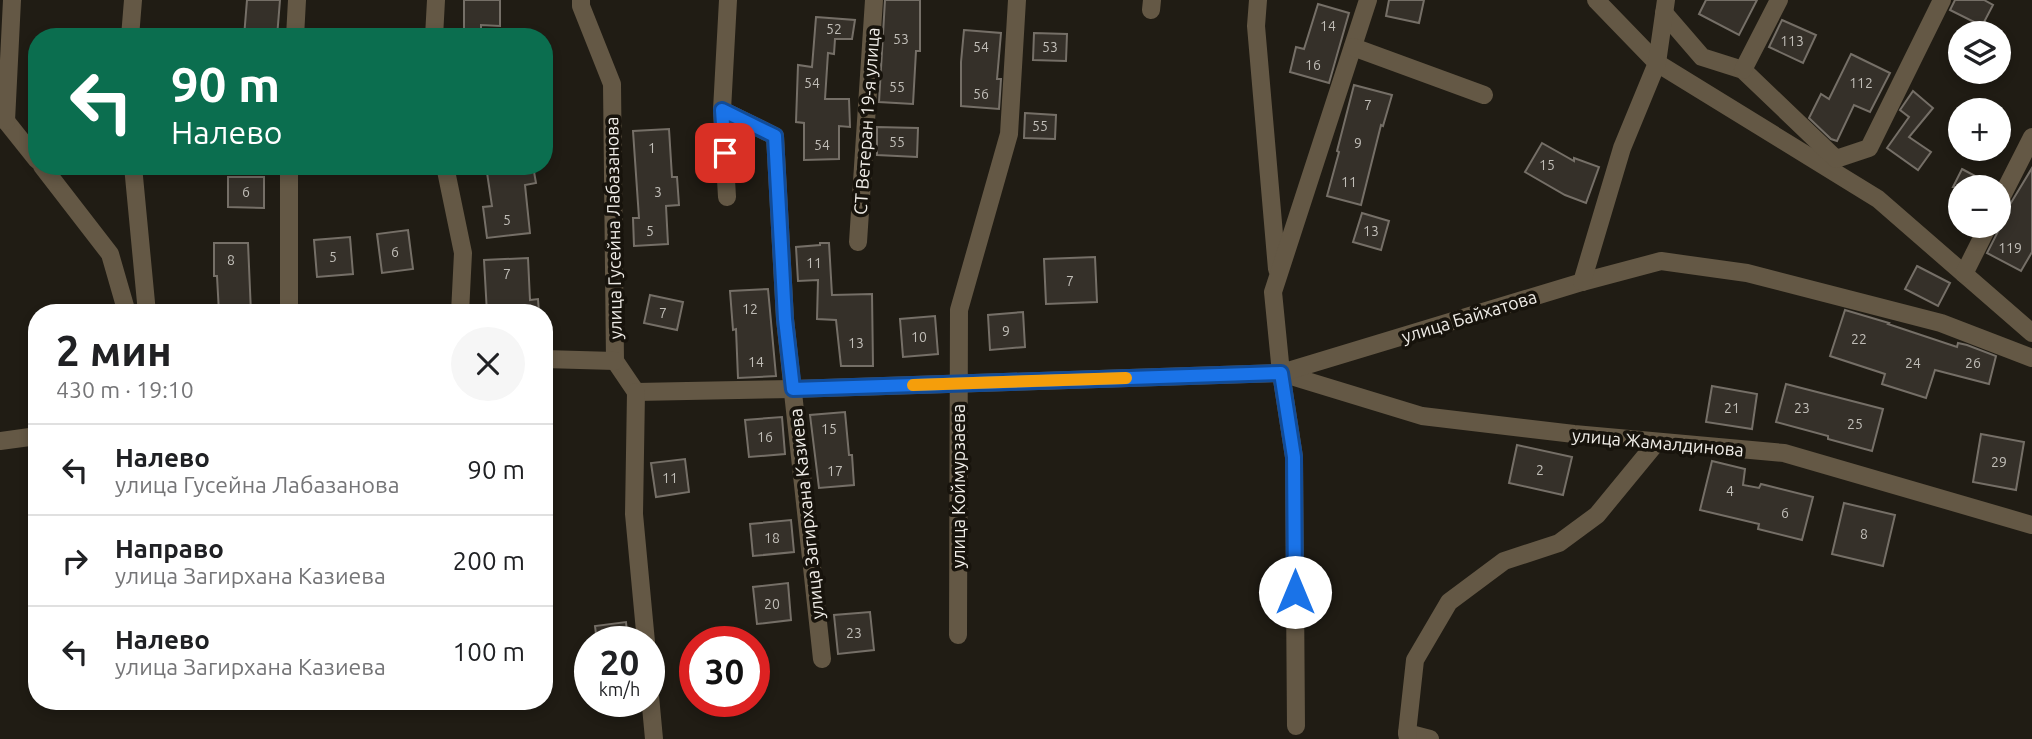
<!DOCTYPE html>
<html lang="ru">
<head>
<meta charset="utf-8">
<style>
	body { margin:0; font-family:Ubuntu,sans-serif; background:#f6f6f6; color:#202124; height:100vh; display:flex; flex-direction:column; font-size:26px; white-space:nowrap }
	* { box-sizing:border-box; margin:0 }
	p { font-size:23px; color:#757577 }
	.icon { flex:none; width:38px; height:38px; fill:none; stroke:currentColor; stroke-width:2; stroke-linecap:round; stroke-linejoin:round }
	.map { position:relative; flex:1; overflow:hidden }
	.details { position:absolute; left:28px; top:304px; width:525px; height:406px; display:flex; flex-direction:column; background:#fff; border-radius:28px; box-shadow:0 4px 10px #0003 }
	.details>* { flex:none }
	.banner { position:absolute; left:28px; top:28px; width:525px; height:147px; border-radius:28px; box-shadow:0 4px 10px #0003; background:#0b6e4f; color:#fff; overflow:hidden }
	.tools { position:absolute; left:1948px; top:21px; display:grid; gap:14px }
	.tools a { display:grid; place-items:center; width:63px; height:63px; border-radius:50%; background:#fff; box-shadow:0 4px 10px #0003; font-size:35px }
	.speed { position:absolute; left:574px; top:626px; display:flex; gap:14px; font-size:35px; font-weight:700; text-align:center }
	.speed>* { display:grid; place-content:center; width:91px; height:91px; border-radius:50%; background:#fff; box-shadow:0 4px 10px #0003; line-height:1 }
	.speed small { font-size:18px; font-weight:400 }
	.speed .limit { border:10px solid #d22; background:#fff; color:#111 }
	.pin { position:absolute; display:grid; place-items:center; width:60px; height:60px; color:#fff; margin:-30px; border-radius:14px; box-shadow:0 4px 10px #0006 }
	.me { position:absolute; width:77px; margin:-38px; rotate:0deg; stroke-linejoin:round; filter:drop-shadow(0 0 5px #0008) }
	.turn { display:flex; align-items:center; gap:24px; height:147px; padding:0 28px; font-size:32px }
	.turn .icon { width:91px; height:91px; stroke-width:2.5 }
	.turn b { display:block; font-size:49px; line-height:60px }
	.round { display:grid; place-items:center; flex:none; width:74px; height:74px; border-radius:37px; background:#f6f6f6 }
	.head { display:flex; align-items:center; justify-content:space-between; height:119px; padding:0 28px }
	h1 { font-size:42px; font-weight:600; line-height:52px }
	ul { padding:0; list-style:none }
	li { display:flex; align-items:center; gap:21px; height:91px; padding:0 28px; border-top:2px solid #e0e0e0 }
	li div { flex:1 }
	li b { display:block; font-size:26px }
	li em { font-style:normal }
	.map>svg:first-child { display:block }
	.building { fill:#353029; stroke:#756f67; stroke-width:2 }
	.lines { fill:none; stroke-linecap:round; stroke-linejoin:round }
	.street { stroke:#645845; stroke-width:18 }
	.route-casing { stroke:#114b97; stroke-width:18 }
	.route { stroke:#1a73e8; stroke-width:12 }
	.slow { stroke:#f59e0b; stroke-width:12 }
	.labels { text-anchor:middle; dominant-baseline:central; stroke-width:7; stroke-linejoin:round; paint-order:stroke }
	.number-label { font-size:14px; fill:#c1beb8 }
	.street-label { font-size:18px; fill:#f0ede8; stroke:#17130c }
</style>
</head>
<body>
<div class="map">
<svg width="2032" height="739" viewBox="0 0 2032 739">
	<rect width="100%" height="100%" fill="#201c14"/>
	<g class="building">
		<polygon points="247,0 280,0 277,37 244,37"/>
		<polygon points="464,0 500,0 500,26 481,25 481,37 464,37"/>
		<polygon points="885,0 920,0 920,51 916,51 913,104 879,102"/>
		<polygon points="1389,0 1424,0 1419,23 1386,16"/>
		<polygon points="1706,0 1757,0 1739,35 1699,14"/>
		<polygon points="1955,0 1984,0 1993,5 1982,26 1950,10"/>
		<polygon points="1318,4 1349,13 1329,83 1290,72 1296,47 1304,49"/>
		<polygon points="816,17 855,20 852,39 835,39 834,54 828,53 825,99 849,99 850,127 839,126 839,159 804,160 804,123 796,122 798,65 812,67"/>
		<polygon points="1782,20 1816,35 1803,63 1769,47"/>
		<polygon points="964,30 1001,33 997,79 1001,79 999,109 961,106 961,62"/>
		<polygon points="1034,33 1067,34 1066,61 1033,60"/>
		<polygon points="1851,54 1890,73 1870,112 1854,105 1837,141 1831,139 1809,118 1821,94 1829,99"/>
		<polygon points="1354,85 1392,95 1383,126 1381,125 1361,205 1327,196 1339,152 1337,151"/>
		<polygon points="1913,91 1933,108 1909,137 1931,152 1918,170 1887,148 1909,117 1900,110"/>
		<polygon points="1025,113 1056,115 1055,139 1024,138"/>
		<polygon points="877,127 918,128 917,157 877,155"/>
		<polygon points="669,129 672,177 677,177 679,205 666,206 668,244 634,246 633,218 639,218 633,131"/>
		<polygon points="1542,143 1574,161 1574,158 1599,167 1586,203 1565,195 1525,172"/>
		<polygon points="486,166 533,166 536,183 525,185 530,233 487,238 483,207 492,206"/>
		<polygon points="2032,168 2032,252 2021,271 1987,253 2008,212 2006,211"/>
		<polygon points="1962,169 1994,186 1994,187 1953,187"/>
		<polygon points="228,177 264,177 264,208 228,207"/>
		<polygon points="1362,213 1389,221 1381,250 1353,242"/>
		<polygon points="408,230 413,269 382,273 377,234"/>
		<polygon points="350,237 353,274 317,277 314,240"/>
		<polygon points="214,243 248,243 251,313 219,313 217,276 214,276"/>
		<polygon points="820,243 829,243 832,295 872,294 873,366 841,366 836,320 817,319 818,280 798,281 796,247 820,245"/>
		<polygon points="1095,257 1097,302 1046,304 1044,259"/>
		<polygon points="528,258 530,300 538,299 539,313 487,313 484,260"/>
		<polygon points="1917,266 1950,283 1938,306 1905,289"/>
		<polygon points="768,289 776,376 738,378 736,329 733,330 730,291"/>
		<polygon points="650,295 683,302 677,330 644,323"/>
		<polygon points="1845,310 1889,323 1888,324 1957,347 1958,343 1967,345 1996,356 1989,384 1935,370 1926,398 1882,384 1885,374 1830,356"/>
		<polygon points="1023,312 1025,347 990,350 988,315"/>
		<polygon points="935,316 938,354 903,357 900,319"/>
		<polygon points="1786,384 1883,409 1872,451 1828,439 1828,436 1776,422"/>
		<polygon points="1712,386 1757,394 1752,429 1706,422"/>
		<polygon points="845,412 849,455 852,455 854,485 819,488 810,415"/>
		<polygon points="782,417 785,454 749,457 745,420"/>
		<polygon points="1981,434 2024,442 2016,490 1973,482"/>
		<polygon points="1517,445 1572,457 1563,495 1509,483"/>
		<polygon points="685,459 689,492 656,497 651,463"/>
		<polygon points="1712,461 1745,469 1743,485 1759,488 1761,484 1813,497 1802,540 1758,529 1759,524 1700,510"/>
		<polygon points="1844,503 1895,515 1883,566 1832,554"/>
		<polygon points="791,520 794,552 753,556 750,524"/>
		<polygon points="788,583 791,620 757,624 753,587"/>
		<polygon points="870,612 874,650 838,654 834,615"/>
		<polygon points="626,622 628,642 597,642 595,626"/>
	</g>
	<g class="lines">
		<g class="street">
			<polyline points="581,0 581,6 612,84 615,361 636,392 793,389 1281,373 1422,416 1574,434 1784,453 2032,525"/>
			<polyline points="1258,0 1256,26 1277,269"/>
			<polyline points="1368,0 1273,292 1281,373 1582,282 1661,261 1747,273 1941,323 2032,358"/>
			<polyline points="1596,0 1657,63 1878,199 2032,333"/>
			<polyline points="1151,10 1152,0"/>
			<polyline points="1664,13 1702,57 1743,70 1836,159 1869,148 1942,0"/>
			<polyline points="130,37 133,0"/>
			<polyline points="295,37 297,0"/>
			<polyline points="434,37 436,0"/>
			<polyline points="1353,47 1484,95"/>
			<polyline points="1743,70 1779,0"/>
			<polyline points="722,110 775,136 785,319 822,659"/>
			<polyline points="0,119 6,121 37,160"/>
			<polyline points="6,121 12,0"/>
			<polyline points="42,166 110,254 127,313"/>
			<polyline points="133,166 147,313"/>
			<polyline points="445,166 463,253 460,313"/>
			<polyline points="727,197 722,110 728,0"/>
			<polyline points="1998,204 2032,137"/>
			<polyline points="858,242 874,0"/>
			<polyline points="1964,274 1988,226"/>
			<polyline points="1582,282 1622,148 1657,63 1666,0"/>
			<polyline points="289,313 289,166"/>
			<polyline points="544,359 615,361"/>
			<polyline points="1281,373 1294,457 1296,726"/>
			<polyline points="636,392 634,514 646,642"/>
			<polyline points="0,441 37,436"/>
			<polyline points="958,635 959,310 1009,134 1017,0"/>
			<polyline points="649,685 654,739"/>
			<polyline points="1407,733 1430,739"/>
			<polyline points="1408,739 1407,733 1415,660 1449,602 1504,561 1559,543 1597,515 1657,442"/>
		</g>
	</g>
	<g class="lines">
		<g class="route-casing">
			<polyline id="route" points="725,153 722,110 775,136 785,319 793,389 1281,373 1294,457 1295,592"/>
		</g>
		<use href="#route" class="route"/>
		<polyline class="slow" points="913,385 1126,378"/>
	</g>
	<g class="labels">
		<g class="number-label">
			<text x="1328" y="26">14</text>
			<text x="834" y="29">52</text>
			<text x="901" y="39">53</text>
			<text x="1792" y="41">113</text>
			<text x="981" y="47">54</text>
			<text x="1050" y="47">53</text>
			<text x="1313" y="65">16</text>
			<text x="812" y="83">54</text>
			<text x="1861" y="83">112</text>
			<text x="897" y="87">55</text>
			<text x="981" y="94">56</text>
			<text x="1368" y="105">7</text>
			<text x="1040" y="126">55</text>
			<text x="897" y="142">55</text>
			<text x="1358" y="143">9</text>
			<text x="822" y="145">54</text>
			<text x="652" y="148">1</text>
			<text x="1547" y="165">15</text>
			<text x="1349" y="182">11</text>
			<text x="246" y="192">6</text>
			<text x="658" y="192">3</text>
			<text x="507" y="220">5</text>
			<text x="650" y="231">5</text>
			<text x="1371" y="231">13</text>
			<text x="2010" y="248">119</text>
			<text x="395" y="252">6</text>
			<text x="333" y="257">5</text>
			<text x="231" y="260">8</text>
			<text x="814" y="263">11</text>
			<text x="507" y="274">7</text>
			<text x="1070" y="281">7</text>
			<text x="750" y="309">12</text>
			<text x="663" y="313">7</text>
			<text x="1006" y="331">9</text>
			<text x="919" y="337">10</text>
			<text x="1859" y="339">22</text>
			<text x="856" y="343">13</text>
			<text x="756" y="362">14</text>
			<text x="1913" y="363">24</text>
			<text x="1973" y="363">26</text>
			<text x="1732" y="408">21</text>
			<text x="1802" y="408">23</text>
			<text x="1855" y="424">25</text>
			<text x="829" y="429">15</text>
			<text x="765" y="437">16</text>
			<text x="1999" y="462">29</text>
			<text x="1540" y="470">2</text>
			<text x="835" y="471">17</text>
			<text x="670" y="478">11</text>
			<text x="1730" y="491">4</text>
			<text x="1785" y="513">6</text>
			<text x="1864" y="534">8</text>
			<text x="772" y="538">18</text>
			<text x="772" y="604">20</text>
			<text x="854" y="633">23</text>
		</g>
		<g class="street-label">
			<text transform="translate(866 121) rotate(-86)">СТ Ветеран 19-я улица</text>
			<text transform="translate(613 228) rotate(-91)">улица Гусейна Лабазанова</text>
			<text transform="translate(1469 316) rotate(-17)">улица Байхатова</text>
			<text transform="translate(1658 442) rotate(5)">улица Жамалдинова</text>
			<text transform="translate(958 486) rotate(-90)">улица Коймурзаева</text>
			<text transform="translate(806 514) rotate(-96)">улица Загирхана Казиева</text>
		</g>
	</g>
</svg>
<div class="tools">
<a><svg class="icon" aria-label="layers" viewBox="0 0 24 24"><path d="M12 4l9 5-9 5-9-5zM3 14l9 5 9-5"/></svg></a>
<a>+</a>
<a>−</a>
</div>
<div class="speed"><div>20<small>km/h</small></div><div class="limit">30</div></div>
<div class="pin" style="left:725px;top:153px;background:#d93025"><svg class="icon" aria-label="arrive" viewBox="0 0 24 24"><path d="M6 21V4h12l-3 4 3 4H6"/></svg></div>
<svg class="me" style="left:1295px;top:592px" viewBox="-20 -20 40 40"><circle r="19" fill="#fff"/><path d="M0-13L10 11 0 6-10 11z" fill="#1a73e8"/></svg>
<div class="banner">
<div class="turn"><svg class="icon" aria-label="left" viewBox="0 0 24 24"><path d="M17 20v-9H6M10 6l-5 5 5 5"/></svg><div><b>90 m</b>Налево</div></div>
</div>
<section class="details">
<div class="head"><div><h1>2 мин</h1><p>430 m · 19:10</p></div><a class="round"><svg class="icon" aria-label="close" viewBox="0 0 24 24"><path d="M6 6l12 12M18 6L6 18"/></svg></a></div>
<ul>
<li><svg class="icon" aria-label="left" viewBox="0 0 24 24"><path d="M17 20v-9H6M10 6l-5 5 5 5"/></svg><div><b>Налево</b><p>улица Гусейна Лабазанова</p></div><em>90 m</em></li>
<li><svg class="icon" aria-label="right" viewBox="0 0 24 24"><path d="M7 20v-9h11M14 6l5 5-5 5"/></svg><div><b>Направо</b><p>улица Загирхана Казиева</p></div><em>200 m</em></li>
<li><svg class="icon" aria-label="left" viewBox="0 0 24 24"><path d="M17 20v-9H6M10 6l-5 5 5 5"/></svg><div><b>Налево</b><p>улица Загирхана Казиева</p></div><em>100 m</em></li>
</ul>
</section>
</div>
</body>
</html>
